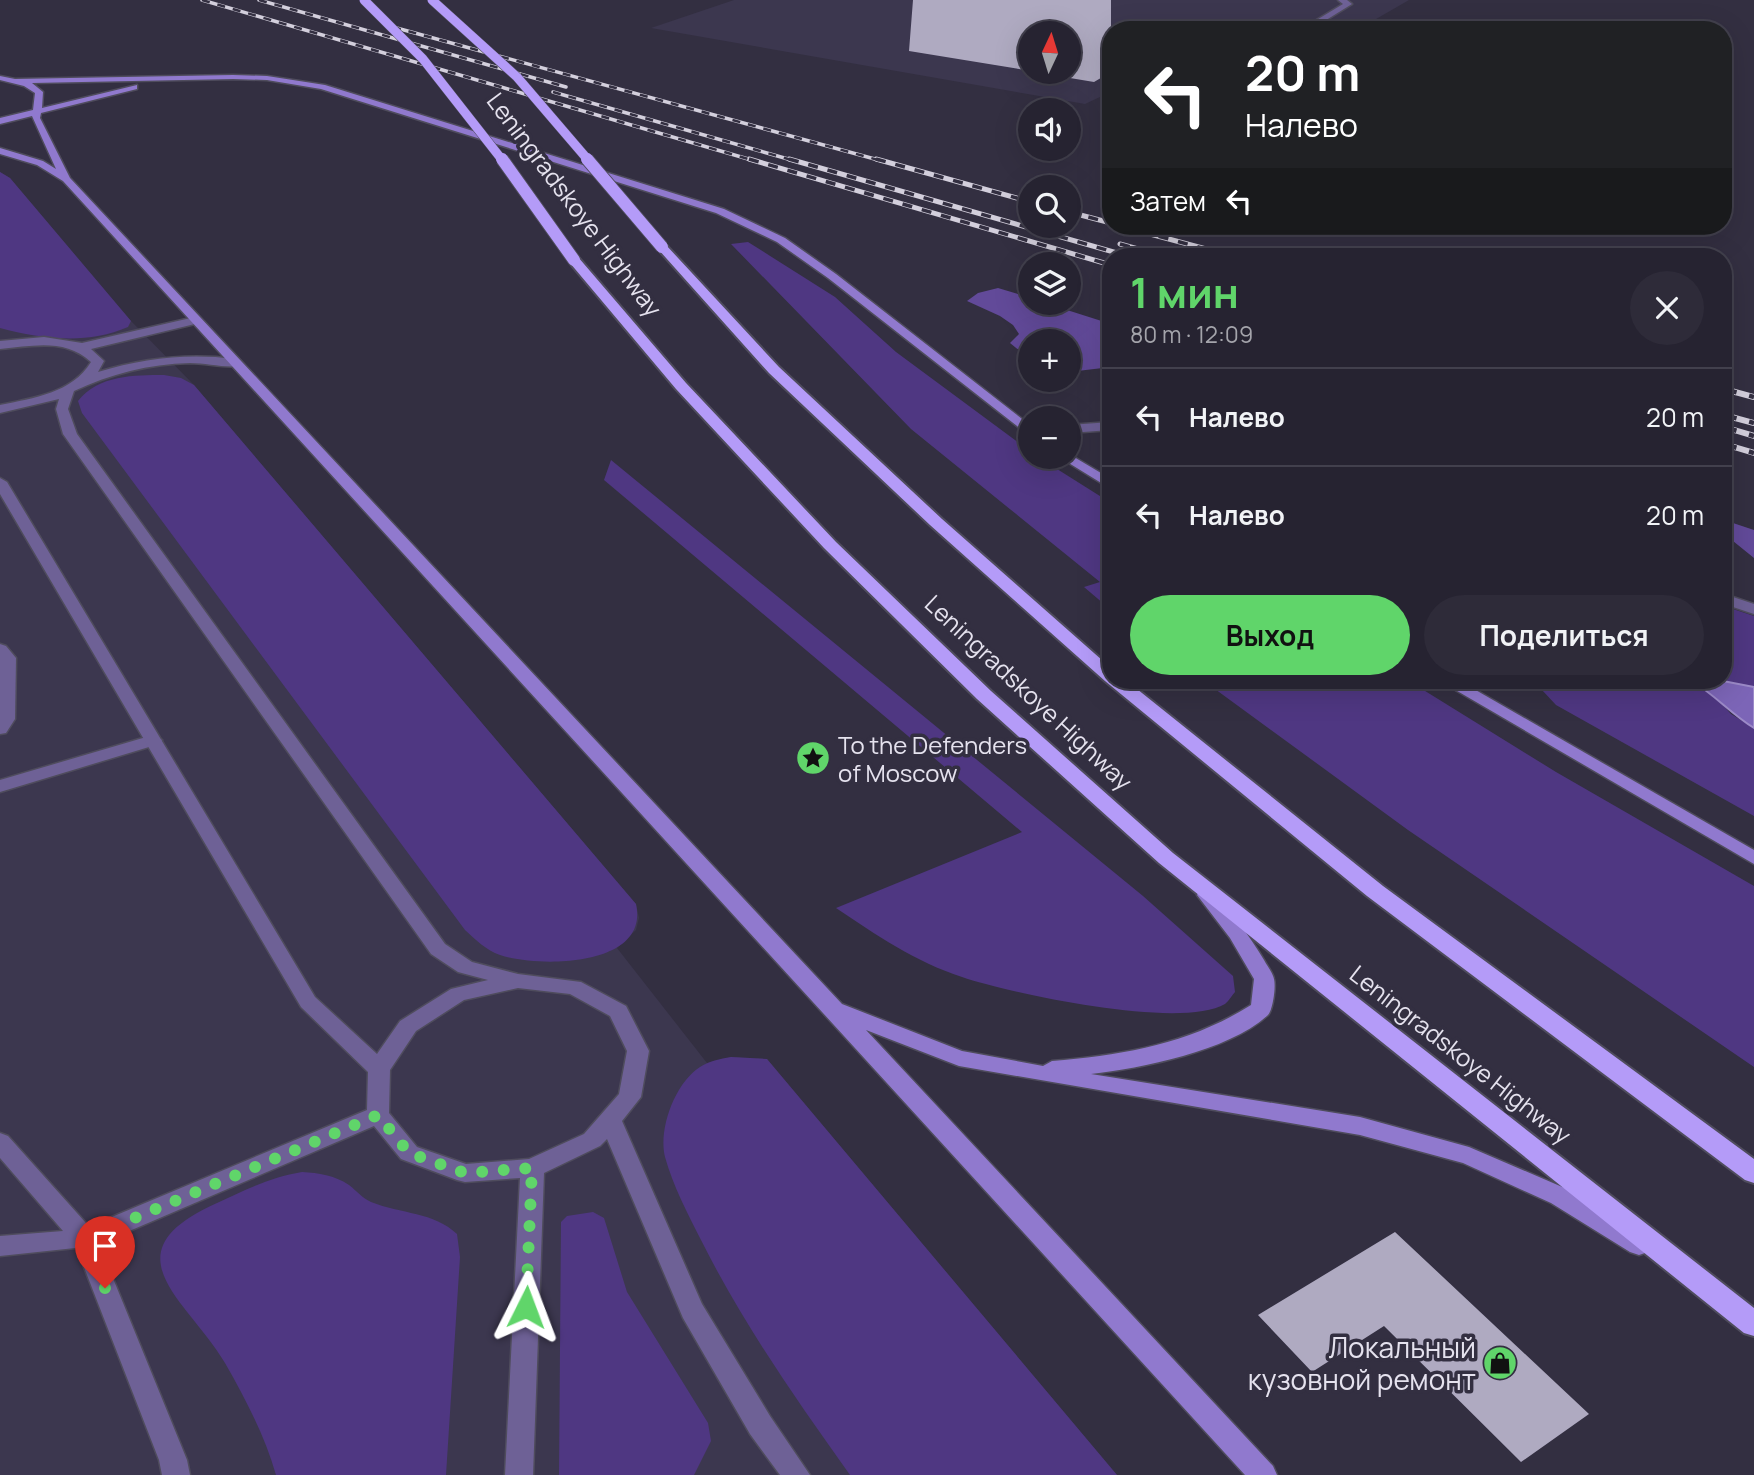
<!DOCTYPE html>
<html lang="ru">
<head>
<meta charset="utf-8">
<style>
	body { margin:0; font-family:Manrope,sans-serif; background:#2e2b39; color:#f1f3f6; height:100vh; display:flex; flex-direction:column; font-size:26px; white-space:nowrap }
	* { box-sizing:border-box; margin:0 }
	p { font-size:23px; color:#a4a4ab }
	.icon { flex:none; width:38px; height:38px; fill:none; stroke:currentColor; stroke-width:2; stroke-linecap:round; stroke-linejoin:round }
	.map { position:relative; flex:1; overflow:hidden }
	.drawer { position:absolute; left:1102px; top:248px; width:630px; height:441px; display:flex; flex-direction:column; background:#262331; border-radius:28px; box-shadow:0 7px 28px #0002,0 0 0 2px #42404d }
	.drawer>* { flex:none }
	.banner { position:absolute; left:1102px; top:21px; width:630px; height:214px; border-radius:28px; box-shadow:0 7px 28px #0002,0 0 0 2px #42404d; background:#202124; color:#fff; overflow:hidden }
	.needle { width:46px; rotate:4deg }
	.buttons { position:absolute; left:1018px; top:21px; display:grid; gap:14px }
	.buttons a { display:grid; place-items:center; width:63px; height:63px; border-radius:50%; background:#262331; box-shadow:0 7px 28px #0002,0 0 0 2px #42404d; font-size:35px }
	.pin { position:absolute; display:grid; place-items:center; width:60px; height:60px; color:#fff; margin:-72px -30px; border-radius:50% 50% 50% 0; rotate:-45deg; box-shadow:0 0 7px #0007 }
	.pin .icon { rotate:45deg }
	.me { position:absolute; width:77px; margin:-38px; rotate:3deg; stroke-linejoin:round; filter:drop-shadow(0 0 5px #0008) }
	.turn { display:flex; align-items:center; gap:24px; height:147px; padding:0 28px; font-size:32px }
	.turn .icon { width:91px; height:91px; stroke-width:2.5 }
	.turn b { display:block; font-size:49px; line-height:60px }
	.then { display:flex; align-items:center; height:66px; padding:0 28px; background:#0003; gap:14px; font-size:26px }
	.round { display:grid; place-items:center; flex:none; width:74px; height:74px; border-radius:37px; background:#2e2b39 }
	.summary { display:flex; align-items:center; justify-content:space-between; height:119px; padding:0 28px }
	h1 { font-size:42px; font-weight:700; line-height:52px; color:#60d56a }
	.cta { display:flex; gap:14px; margin-top:auto; padding:14px 28px }
	.cta a { flex:1; height:80px; border-radius:42px; background:#60d56a; color:#111; font-size:28px; font-weight:700; line-height:80px; text-align:center }
	.cta a+a { background:#2e2b39; color:#f1f3f6 }
	ul { padding:0; list-style:none }
	li { display:flex; align-items:center; gap:21px; height:98px; padding:0 28px; border-top:2px solid #42404d }
	li div { flex:1 }
	li b { display:block; font-size:26px }
	li em { font-style:normal }
	.map>svg:first-child { display:block }
	.built { fill:#3c374f; fill-rule:evenodd }
	.green { fill:#4f3782 }
	.forest { fill:#624a99 }
	.water { fill:#7c65b7; stroke:#9c8ac8; stroke-width:2 }
	.building { fill:#afaac1 }
	.lines { fill:none; stroke-linecap:round; stroke-linejoin:round }
	.service-casing { stroke:#4f4c5d; stroke-width:3 }
	.minor-casing { stroke:#4f4c5d; stroke-width:3 }
	.secondary-casing { stroke:#4f4c5d; stroke-width:3 }
	.trunk-casing { stroke:#4f4c5d; stroke-width:4 }
	.service { fill:#6e6196; fill-rule:evenodd }
	.minor { fill:#6e6196; fill-rule:evenodd }
	.secondary { fill:#9079ce; fill-rule:evenodd }
	.trunk { fill:#b49bf8; fill-rule:evenodd }
	.rail-far2-casing { stroke:#d3cfdc; stroke-width:3.5 }
	.rail-far1-casing { stroke:#d3cfdc; stroke-width:5 }
	.rail-casing { stroke:#d3cfdc; stroke-width:6 }
	.rail-far2 { stroke:#332f41; stroke-width:2.5; stroke-dasharray:8; stroke-linecap:butt }
	.rail-far1 { stroke:#332f41; stroke-width:3.5; stroke-dasharray:10; stroke-linecap:butt }
	.rail { stroke:#332f41; stroke-width:4.5; stroke-dasharray:13; stroke-linecap:butt }
	.trunk-bridge-far1-casing { stroke:#4f4c5d; stroke-width:10; stroke-linecap:butt }
	.trunk-bridge-casing { stroke:#4f4c5d; stroke-width:14; stroke-linecap:butt }
	.trunk-bridge-far1 { stroke:#b49bf8; stroke-width:9 }
	.trunk-bridge { stroke:#b49bf8; stroke-width:12 }
	.route { stroke:#60d56a; stroke-width:12; stroke-dasharray:0 21.6 }
	.labels { text-anchor:middle; dominant-baseline:central; stroke-width:7; stroke-linejoin:round; paint-order:stroke }
	.street-label { font-size:24px; fill:#e5e2ee; stroke:#332f41 }
	.poi-label { font-size:24px; fill:#e5e2ee; stroke:#332f41; text-anchor:start }
	.near-poi-label { font-size:28px; fill:#e5e2ee; stroke:#332f41; text-anchor:end }
</style>
</head>
<body>
<div class="map">
<svg width="1754" height="1475" viewBox="0 0 1754 1475">
	<rect width="100%" height="100%" fill="#332f41"/>
	<g class="built">
		<path d="M 734,0 L 1409,0 L 1357,30 L 1111,30 L 1111,98 L 1102,96 L 1085,104 L 651,28 ZM 1031,33 L 1069,33 L 1069,72 L 1031,72 Z"/>
		<polygon points="0,172 10,178 131,321 194,385 636,904 639,918 636,930 617,948 707,1063 731,1057 767,1059 1117,1475 0,1475"/>
	</g>
	<g class="green">
		<path d="M 0,172 L 10,178 L 131,321 L 128,327 C 87,345 42,339 0,328 Z"/>
		<polygon points="748,242 835,297 896,352 1031,452 1031,457 1038,457 1111,503 1111,610 1084,587 1100,582 911,429 731,244"/>
		<path d="M 164,375 L 181,378 L 194,385 L 636,904 C 650,967 540,968 500,955 C 486,950 476,940 465,930 L 82,413 L 78,401 C 98,375 135,375 164,375 Z"/>
		<path d="M 611,460 L 1143,896 L 1233,976 L 1235,992 C 1232,995 1229,1001 1225,1004 C 1180,1030 1012,994 962,977 C 916,962 876,935 836,908 L 1022,832 L 604,480 Z"/>
		<polygon points="1724,606 1754,616 1754,687 1723,681"/>
		<polygon points="1204,681 1409,681 1556,772 1754,886 1754,1067 1408,830"/>
		<polygon points="1565,681 1692,681 1713,694 1731,714 1754,728 1754,816 1556,705 1542,690"/>
		<path d="M 731,1057 L 767,1059 L 1117,1475 L 850,1475 C 796,1399 743,1324 701,1240 C 688,1214 673,1186 665,1157 C 658,1129 675,1083 700,1067 C 709,1061 720,1059 731,1057 Z"/>
		<path d="M 302,1172 C 319,1173 334,1175 349,1185 C 357,1191 362,1198 371,1202 C 401,1214 434,1212 457,1234 L 460,1257 L 446,1475 L 276,1475 C 265,1436 245,1398 225,1363 C 187,1299 105,1253 217,1203 C 245,1190 271,1177 302,1172 Z"/>
		<polygon points="593,1212 604,1218 627,1292 708,1423 711,1441 694,1475 559,1475 561,1222 567,1216"/>
	</g>
	<g class="forest">
		<polygon points="998,288 1031,298 1031,303 1045,303 1111,324 1111,367 1069,372 1069,341 1031,341 1030,359 1010,343 1019,334 1013,325 1000,316 967,301 978,293"/>
		<polygon points="1724,520 1754,530 1754,558 1733,541 1724,538"/>
	</g>
	<path class="water" d="M 1692,681 L 1723,681 L 1754,687 L 1754,728 C 1731,714 1715,695 1692,681 Z"/>
	<g class="building">
		<polygon points="913,0 1111,0 1111,72 1094,82 1034,72 1069,72 1069,33 1031,33 1031,71 909,51"/>
		<polygon points="1395,1232 1589,1414 1521,1462 1384,1326 1312,1372 1258,1315"/>
	</g>
	<g class="lines">
		<g class="service-casing">
			<g id="service">
				<polygon points="1338,0 1347,0 1352,4 1310,30 1300,30 1343,4"/>
				<polygon points="1219,26 1234,28 1235,30 1216,30"/>
				<polygon points="1111,422 1111,430 1069,433 1069,425"/>
				<polygon points="1724,594 1754,604 1754,614 1724,604"/>
				<polygon points="0,644 6,646 16,658 15,719 6,733 0,734"/>
				<polygon points="153,735 162,740 159,744 0,792 0,780"/>
				<polygon points="0,1133 8,1136 94,1232 97,1239 94,1246 0,1256 0,1236 63,1231 0,1158"/>
			</g>
		</g>
		<g class="minor-casing">
			<path id="minor" d="M 195,317 L 201,321 L 199,323 L 91,349 L 104,361 L 98,372 C 144,358 188,353 235,359 L 239,360 L 239,366 C 224,368 206,363 190,363 C 148,364 111,374 74,391 L 68,409 L 77,434 L 445,944 L 472,962 L 518,974 L 581,982 L 626,1006 L 649,1051 L 641,1097 L 622,1121 L 702,1304 L 770,1416 L 810,1475 L 780,1475 L 750,1434 L 683,1318 L 607,1139 L 600,1146 L 544,1173 L 533,1475 L 505,1475 L 520,1178 L 465,1182 L 457,1180 L 401,1159 L 374,1126 L 99,1244 L 187,1460 L 190,1475 L 162,1475 L 159,1460 L 73,1239 L 76,1232 L 367,1110 L 368,1072 L 301,1007 L 0,494 L 0,478 L 7,482 L 315,997 L 377,1054 L 400,1021 L 451,989 L 488,980 L 458,972 L 431,954 L 63,434 L 56,409 L 59,399 L 0,413 L 0,405 C 34,398 72,393 91,362 C 65,338 33,346 0,349 L 0,341 L 44,337 L 82,343 ZM 518,988 L 570,994 L 610,1016 L 627,1051 L 619,1094 L 584,1134 L 529,1159 L 466,1164 L 417,1147 L 389,1113 L 390,1070 L 416,1031 L 464,1000 Z"/>
		</g>
		<g class="secondary-casing">
			<g id="secondary">
				<path d="M 233,75 L 267,76 L 325,85 L 724,209 L 785,238 L 836,274 L 1031,426 L 1031,437 L 828,278 L 777,242 L 716,213 L 321,89 L 267,80 L 233,79 L 32,83 L 43,92 L 42,108 L 137,85 L 137,89 L 41,113 L 40,118 L 70,178 L 842,1004 L 962,1051 L 1043,1066 L 1052,1061 C 1124,1055 1189,1044 1251,1005 L 1254,979 L 1230,938 L 1197,895 L 1200,890 L 1214,890 C 1232,913 1249,935 1264,960 C 1267,966 1273,973 1274,979 C 1276,987 1273,1009 1268,1015 C 1229,1051 1142,1068 1091,1074 L 1360,1117 L 1469,1147 L 1567,1189 L 1648,1238 L 1651,1245 L 1648,1252 L 1639,1255 L 1630,1252 L 1551,1203 L 1463,1163 L 1360,1135 L 959,1066 L 866,1030 L 1273,1466 L 1277,1475 L 1245,1475 L 63,181 L 37,165 L 0,154 L 0,148 L 43,161 L 56,169 L 32,116 L 0,124 L 0,118 L 33,110 L 35,93 L 24,86 L 0,80 L 0,76 L 15,79 Z"/>
				<polygon points="1069,454 1111,479 1111,489 1059,457 1069,457"/>
				<polygon points="1440,681 1460,681 1754,850 1754,864"/>
			</g>
		</g>
		<g class="trunk-casing">
			<g id="trunk">
				<polygon points="658,245 666,245 779,367 942,519 1111,668 1111,681 1127,681 1383,886 1754,1159 1754,1183 1745,1180 1367,896 1105,681 930,525 769,373 658,249"/>
				<polygon points="570,257 578,257 686,383 836,542 991,691 1173,853 1754,1308 1754,1336 1744,1333 1159,863 977,699 824,548 676,389 570,263"/>
			</g>
		</g>
		<use href="#service" class="service"/>
		<use href="#minor" class="minor"/>
		<use href="#secondary" class="secondary"/>
		<use href="#trunk" class="trunk"/>
		<g class="rail-far2-casing">
			<g id="rail-far2">
				<polyline points="202,0 755,161"/>
				<polyline points="259,0 566,87"/>
				<polyline points="393,27 882,161"/>
				<polyline points="553,92 795,161"/>
			</g>
		</g>
		<g class="rail-far1-casing">
			<g id="rail-far1">
				<polyline points="749,159 1111,265"/>
				<polyline points="789,159 1131,257"/>
				<polyline points="876,159 1031,202"/>
				<polyline points="1069,212 1111,223"/>
				<polyline points="1120,226 1236,257"/>
				<polyline points="1120,244 1167,257"/>
			</g>
		</g>
		<g class="rail-casing">
			<g id="rail">
				<polyline points="1724,389 1754,397"/>
				<polyline points="1724,415 1754,423"/>
				<polyline points="1724,427 1754,436"/>
				<polyline points="1724,444 1754,453"/>
			</g>
		</g>
		<use href="#rail-far2" class="rail-far2"/>
		<use href="#rail-far1" class="rail-far1"/>
		<use href="#rail" class="rail"/>
		<g class="trunk-bridge-far1-casing">
			<g id="trunk-bridge-far1">
				<polyline points="364,0 423,59 503,161"/>
				<polyline points="432,0 517,77 589,161"/>
			</g>
		</g>
		<g class="trunk-bridge-casing">
			<g id="trunk-bridge">
				<polyline points="502,159 574,260"/>
				<polyline points="587,159 662,247"/>
			</g>
		</g>
		<use href="#trunk-bridge-far1" class="trunk-bridge-far1"/>
		<use href="#trunk-bridge" class="trunk-bridge"/>
	</g>
	<g class="lines">
		<polyline class="route" points="105,1288 85,1239 378,1115 409,1153 465,1173 532,1168 526,1307"/>
	</g>
	<defs>
		<g id="sight-disc" transform="scale(1.75)"><circle r="9.5" fill="#60d56a" stroke="#332f41"/><path d="M0-6L1.8-2.2L6-1.7L2.9 1.2L3.7 5.4L0 3.3L-3.7 5.4L-2.9 1.2L-6-1.7L-1.8-2.2Z" fill="#111"/></g>
		<g id="shop-disc" transform="scale(1.75)"><circle r="9.5" fill="#60d56a" stroke="#332f41"/><path d="M-5-2.5h2.3a2.7 3.5 0 0 1 5.4 0H5L5.5 6h-11ZM-1.5-2.5h3a1.5 2.3 0 0 0-3 0Z" fill="#111"/></g>
	</defs>
	<g fill-rule="evenodd">
		<use href="#sight-disc" x="813" y="758"/>
		<use href="#shop-disc" x="1500" y="1363"/>
	</g>
	<g class="labels">
		<g class="street-label">
			<text transform="translate(575 204) rotate(53)">Leningradskoye Highway</text>
			<text transform="translate(1029 692) rotate(43)">Leningradskoye Highway</text>
			<text transform="translate(1461 1054) rotate(38)">Leningradskoye Highway</text>
		</g>
		<g class="poi-label">
			<text x="838" y="744">To the Defenders<tspan x="838" dy="28">of Moscow</tspan></text>
		</g>
		<g class="near-poi-label">
			<text x="1476" y="1347">Локальный<tspan x="1476" dy="32">кузовной ремонт</tspan></text>
		</g>
	</g>
</svg>
<div class="buttons">
<a><svg class="needle" viewBox="-14 -14 28 28"><path d="M0-13l5 13h-10z" fill="#e53935"/><path d="M0 13l5-13h-10z" fill="#a4a4ab"/></svg></a>
<a><svg class="icon" aria-label="sound" viewBox="0 0 24 24"><path d="M4 9h4l5-4v14l-5-4H4zM17 9q2 3 0 6"/></svg></a>
<a><svg class="icon" aria-label="search" viewBox="0 0 24 24"><circle cx="10" cy="10" r="6"/><path d="M15 15l6 6"/></svg></a>
<a><svg class="icon" aria-label="layers" viewBox="0 0 24 24"><path d="M12 4l9 5-9 5-9-5zM3 14l9 5 9-5"/></svg></a>
<a>+</a>
<a>−</a>
</div>
<div class="pin" style="left:105px;top:1288px;background:#d93025"><svg class="icon" aria-label="arrive" viewBox="0 0 24 24"><path d="M6 21V4h12l-3 4 3 4H6"/></svg></div>
<svg class="me" style="left:526px;top:1307px" viewBox="-20 -20 40 40"><path d="M0-17L14 15 0 8-14 15z" fill="#60d56a" stroke="#fff" stroke-width="4"/></svg>
<div class="banner">
<div class="turn"><svg class="icon" aria-label="left" viewBox="0 0 24 24"><path d="M17 20v-9H6M10 6l-5 5 5 5"/></svg><div><b>20 m</b>Налево</div></div>
<div class="then">Затем<svg class="icon" aria-label="left" viewBox="0 0 24 24"><path d="M17 20v-9H6M10 6l-5 5 5 5"/></svg></div>
</div>
<section class="drawer">
<div class="summary"><div><h1>1 мин</h1><p>80 m · 12:09</p></div><a class="round"><svg class="icon" aria-label="close" viewBox="0 0 24 24"><path d="M6 6l12 12M18 6L6 18"/></svg></a></div>
<ul>
<li><svg class="icon" aria-label="left" viewBox="0 0 24 24"><path d="M17 20v-9H6M10 6l-5 5 5 5"/></svg><div><b>Налево</b></div><em>20 m</em></li>
<li><svg class="icon" aria-label="left" viewBox="0 0 24 24"><path d="M17 20v-9H6M10 6l-5 5 5 5"/></svg><div><b>Налево</b></div><em>20 m</em></li>
</ul>
<div class="cta"><a>Выход</a><a>Поделиться</a></div>
</section>
</div>
</body>
</html>
